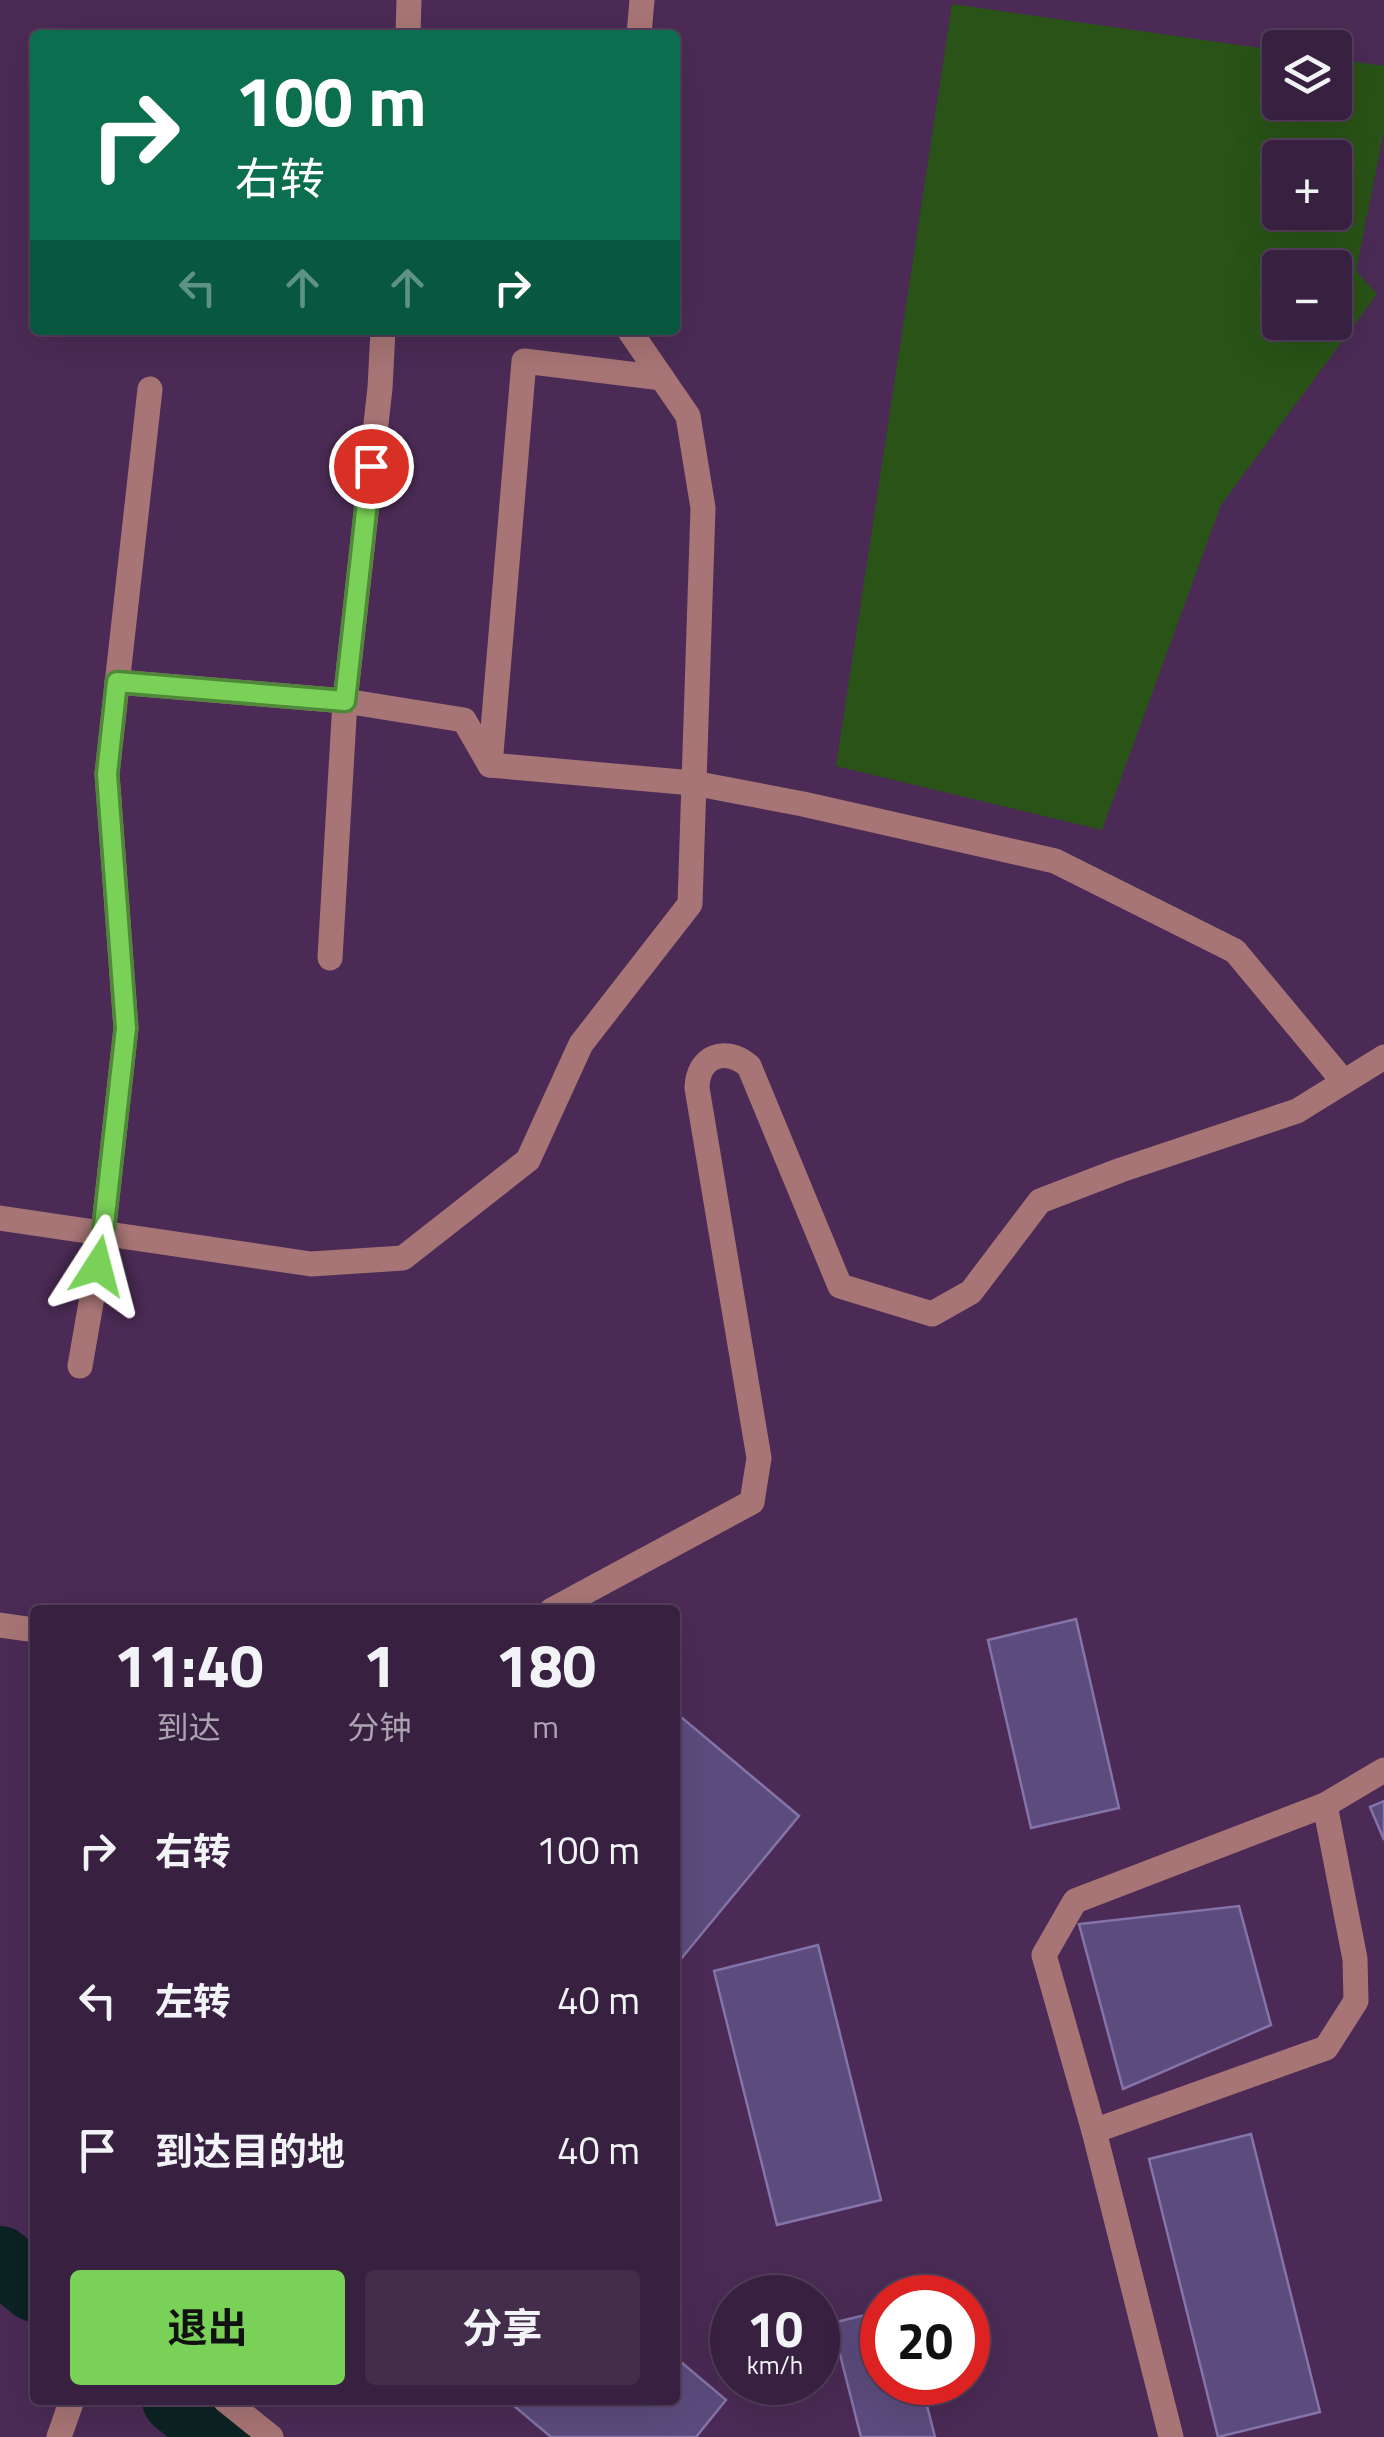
<!DOCTYPE html>
<html lang="zh">
<head>
<meta charset="utf-8">
<style>
	body { margin:0; font-family:"Titillium Web","Noto Sans SC",sans-serif; background:#432d4b; color:#f1f3f6; height:100vh; display:flex; flex-direction:column; font-size:38px; white-space:nowrap }
	* { box-sizing:border-box; margin:0 }
	p { font-size:32px; color:#aba3b1 }
	.icon { flex:none; width:55px; height:55px; fill:none; stroke:currentColor; stroke-width:2; stroke-linecap:round; stroke-linejoin:round }
	.map { position:relative; flex:1; overflow:hidden }
	.sheet { position:absolute; left:30px; top:1605px; width:650px; height:800px; display:flex; flex-direction:column; background:#382040; border-radius:10px; box-shadow:0 10px 40px #0002,0 0 0 2px #523e59 }
	.sheet>* { flex:none }
	.banner { position:absolute; left:30px; top:30px; width:650px; height:305px; border-radius:10px; box-shadow:0 10px 40px #0002,0 0 0 2px #523e59; background:#0b6e4f; color:#fff; overflow:hidden }
	.tools { position:absolute; left:1262px; top:30px; display:grid; gap:20px }
	.tools a { display:grid; place-items:center; width:90px; height:90px; border-radius:10px; background:#382040; box-shadow:0 10px 40px #0002,0 0 0 2px #523e59; font-size:50px }
	.speed { position:absolute; left:710px; top:2275px; display:flex; gap:20px; font-size:50px; font-weight:700; text-align:center }
	.speed>* { display:grid; place-content:center; width:130px; height:130px; border-radius:50%; background:#382040; box-shadow:0 10px 40px #0002,0 0 0 2px #523e59; line-height:1 }
	.speed small { font-size:25px; font-weight:400 }
	.speed .limit { border:15px solid #d22; background:#fff; color:#111 }
	.pin { position:absolute; display:grid; place-items:center; width:85px; height:85px; color:#fff; margin:-42px; border:5px solid #fff; border-radius:50%; box-shadow:0 2px 10px #0007 }
	.me { position:absolute; width:110px; margin:-55px; rotate:9deg; stroke-linejoin:round; filter:drop-shadow(0 0 8px #0008) }
	.turn { display:flex; align-items:center; gap:35px; height:210px; padding:0 40px; font-size:45px }
	.turn .icon { width:130px; height:130px; stroke-width:2.5 }
	.turn b { display:block; font-size:70px; line-height:85px }
	.lanes { display:flex; align-items:center; height:95px; padding:0 40px; background:#0003; justify-content:center; gap:50px; direction:ltr }
	.lanes .off { opacity:.35 }
	.eta { display:flex; justify-content:space-evenly; align-items:center; height:170px; text-align:center }
	.eta b { font-size:60px; font-weight:700; line-height:70px }
	.action { display:flex; gap:20px; margin-top:auto; padding:20px 40px }
	.action a { flex:1; height:115px; border-radius:10px; background:#7ad157; color:#111; font-size:40px; font-weight:700; line-height:115px; text-align:center }
	.action a+a { background:#432d4b; color:#f1f3f6 }
	ul { padding:0; list-style:none }
	li { display:flex; align-items:center; gap:30px; height:150px; padding:0 40px }
	li div { flex:1 }
	li b { display:block; font-size:38px }
	li em { font-style:normal }
	.map>svg:first-child { display:block }
	.green { fill:#295317; fill-rule:evenodd }
	.lines { fill:none; stroke-linecap:round; stroke-linejoin:round }
	.river { stroke:#0c2323; stroke-width:68 }
	.building { fill:#5c4c7e; stroke:#8474a9; stroke-width:2.5 }
	.minor { stroke:#a87576; stroke-width:25 }
	.route-casing { stroke:#4f8839; stroke-width:25 }
	.route { stroke:#7ad157; stroke-width:18 }
</style>
</head>
<body>
<div class="map">
<svg width="1384" height="2437" viewBox="0 0 1384 2437">
	<rect width="100%" height="100%" fill="#4b2b55"/>
	<path class="green" d="M 952,4 L 1280,51 L 1280,102 L 1335,102 L 1335,59 L 1384,66 L 1384,131 L 1356,271 L 1377,294 L 1221,505 L 1102,830 L 836,766 ZM 1280,158 L 1335,158 L 1335,212 L 1280,212 ZM 1280,268 L 1335,268 L 1335,322 L 1280,322 Z"/>
	<g class="lines">
		<g class="river">
			<polyline points="0,2260 35,2288"/>
			<polyline points="176,2400 222,2437"/>
		</g>
	</g>
	<g class="building">
		<polygon points="1076,1619 1119,1808 1031,1828 988,1640"/>
		<polygon points="675,1712 799,1816 675,1966"/>
		<polygon points="1384,1801 1384,1840 1370,1807"/>
		<polygon points="1239,1906 1271,2025 1123,2089 1079,1924"/>
		<polygon points="818,1945 881,2200 777,2225 714,1971"/>
		<polygon points="1251,2134 1320,2412 1218,2437 1149,2159"/>
		<polygon points="882,2311 882,2382 921,2382 935,2437 861,2437 832,2323"/>
		<polygon points="675,2357 726,2400 696,2437 551,2437 507,2400 675,2400"/>
	</g>
	<g class="lines">
		<g class="minor">
			<polyline points="408,35 409,0"/>
			<polyline points="639,35 642,0"/>
			<polyline points="117,682 345,701 464,720 490,765"/>
			<polyline points="490,765 693,783 803,804 1055,861 1235,951 1344,1082"/>
			<polyline points="490,765 524,361 662,378"/>
			<polyline points="330,958 345,701 380,388 383,330"/>
			<polyline points="0,1218 311,1264 403,1258 528,1160 581,1044 690,904 703,508 688,416 629,330"/>
			<polyline points="80,1366 103,1234 126,1028 107,774 150,389"/>
			<path d="M 552,1610 L 752,1502 L 759,1458 L 697,1088 C 698,1056 725,1046 749,1066 L 840,1286 L 932,1314 L 971,1292 L 1040,1201 L 1121,1170 L 1297,1111 L 1384,1057"/>
			<polyline points="0,1625 35,1630"/>
			<polyline points="1094,2131 1326,2048 1356,2001 1355,1959 1325,1805 1384,1770"/>
			<polyline points="225,2400 271,2437"/>
			<polyline points="59,2437 72,2400"/>
			<polyline points="1171,2437 1094,2131 1044,1955 1075,1901 1325,1805"/>
		</g>
	</g>
	<g class="lines">
		<g class="route-casing">
			<polyline id="route" points="98,1266 103,1234 126,1028 107,774 117,682 345,701 371,466"/>
		</g>
		<use href="#route" class="route"/>
	</g>
</svg>
<div class="tools">
<a><svg class="icon" aria-label="layers" viewBox="0 0 24 24"><path d="M12 4l9 5-9 5-9-5zM3 14l9 5 9-5"/></svg></a>
<a>+</a>
<a>−</a>
</div>
<div class="speed"><div>10<small>km/h</small></div><div class="limit">20</div></div>
<div class="pin" style="left:371px;top:466px;background:#d93025"><svg class="icon" aria-label="arrive" viewBox="0 0 24 24"><path d="M6 21V4h12l-3 4 3 4H6"/></svg></div>
<svg class="me" style="left:98px;top:1266px" viewBox="-20 -20 40 40"><path d="M0-17L14 15 0 8-14 15z" fill="#7ad157" stroke="#fff" stroke-width="4"/></svg>
<div class="banner">
<div class="turn"><svg class="icon" aria-label="right" viewBox="0 0 24 24"><path d="M7 20v-9h11M14 6l5 5-5 5"/></svg><div><b>100 m</b>右转</div></div>
<div class="lanes"><svg class="icon off" aria-label="left" viewBox="0 0 24 24"><path d="M17 20v-9H6M10 6l-5 5 5 5"/></svg><svg class="icon off" aria-label="ahead" viewBox="0 0 24 24"><path d="M12 20V5M6 11l6-6 6 6"/></svg><svg class="icon off" aria-label="ahead" viewBox="0 0 24 24"><path d="M12 20V5M6 11l6-6 6 6"/></svg><svg class="icon" aria-label="right" viewBox="0 0 24 24"><path d="M7 20v-9h11M14 6l5 5-5 5"/></svg></div>
</div>
<section class="sheet">
<div class="eta">
<div><b>11:40</b><p>到达</p></div>
<div><b>1</b><p>分钟</p></div>
<div><b>180</b><p>m</p></div>
</div>
<ul>
<li><svg class="icon" aria-label="right" viewBox="0 0 24 24"><path d="M7 20v-9h11M14 6l5 5-5 5"/></svg><div><b>右转</b></div><em>100 m</em></li>
<li><svg class="icon" aria-label="left" viewBox="0 0 24 24"><path d="M17 20v-9H6M10 6l-5 5 5 5"/></svg><div><b>左转</b></div><em>40 m</em></li>
<li><svg class="icon" aria-label="arrive" viewBox="0 0 24 24"><path d="M6 21V4h12l-3 4 3 4H6"/></svg><div><b>到达目的地</b></div><em>40 m</em></li>
</ul>
<div class="action"><a>退出</a><a>分享</a></div>
</section>
</div>
</body>
</html>
